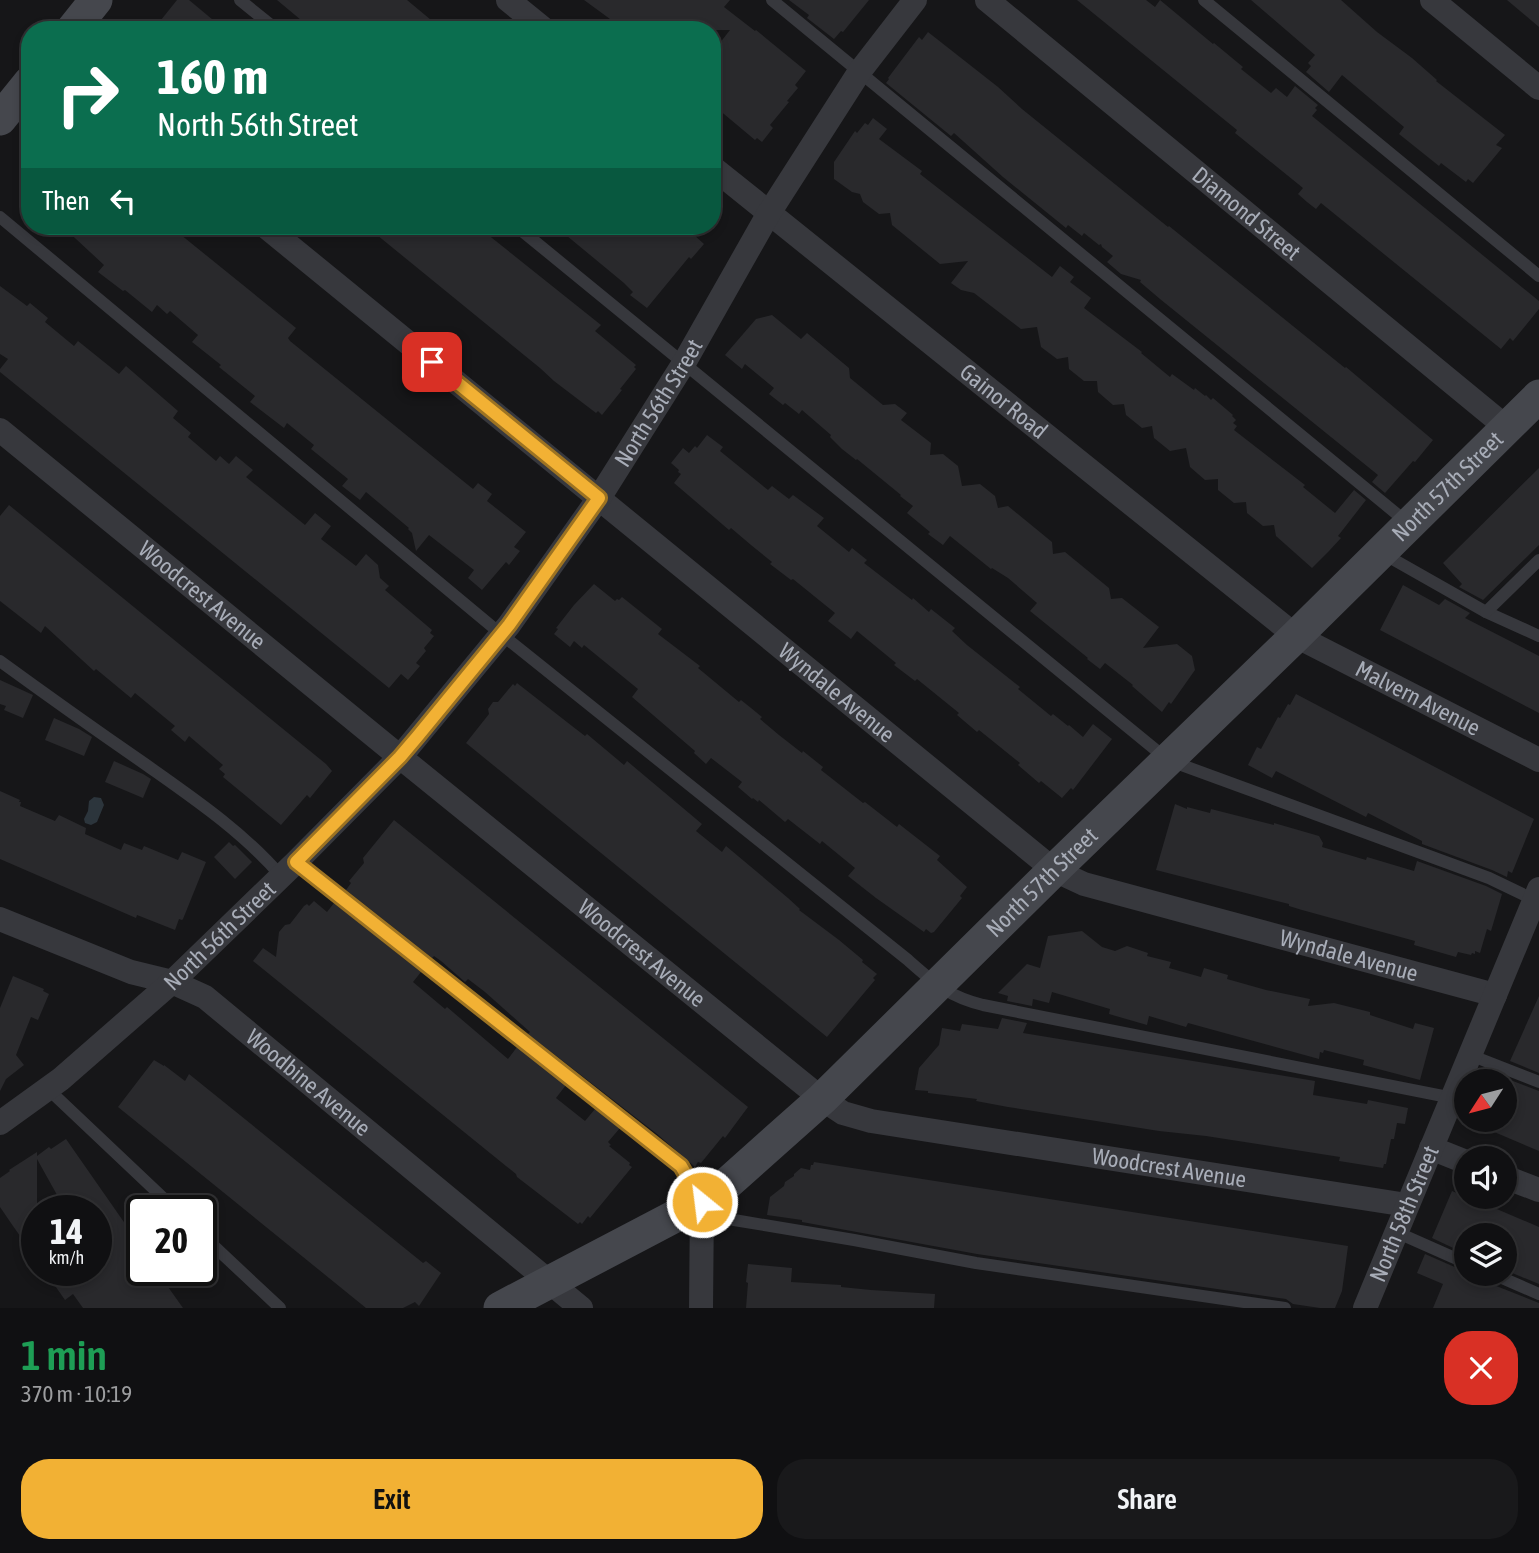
<!DOCTYPE html>
<html lang="en">
<head>
<meta charset="utf-8">
<style>
	body { margin:0; font-family:"Asap Condensed",sans-serif; background:#19191b; color:#f1f3f6; height:100vh; display:flex; flex-direction:column; font-size:26px; white-space:nowrap }
	* { box-sizing:border-box; margin:0 }
	p { font-size:23px; color:#9c9d9f }
	.icon { flex:none; width:38px; height:38px; fill:none; stroke:currentColor; stroke-width:2; stroke-linecap:round; stroke-linejoin:round }
	.map { position:relative; height:1308px; overflow:hidden }
	.panel { display:flex; flex-direction:column; background:#101012; flex:1 }
	.panel>* { flex:none }
	.guide { position:absolute; left:21px; top:21px; width:700px; height:214px; border-radius:28px; box-shadow:0 4px 10px #0003,0 0 0 2px #303032; background:#0b6e4f; color:#fff; overflow:hidden }
	.needle { width:46px; rotate:234deg }
	.fabs { position:absolute; left:1454px; top:1069px; display:grid; gap:14px }
	.fabs a { display:grid; place-items:center; width:63px; height:63px; border-radius:50%; background:#101012; box-shadow:0 4px 10px #0003,0 0 0 2px #303032; font-size:35px }
	.speed { position:absolute; left:21px; top:1195px; display:flex; gap:14px; font-size:35px; font-weight:700; text-align:center }
	.speed>* { display:grid; place-content:center; width:91px; height:91px; border-radius:50%; background:#101012; box-shadow:0 4px 10px #0003,0 0 0 2px #303032; line-height:1 }
	.speed small { font-size:18px; font-weight:400 }
	.speed .limit { border:4px solid #111; border-radius:10px; background:#fff; color:#111 }
	.pin { position:absolute; display:grid; place-items:center; width:60px; height:60px; color:#fff; margin:-30px; border-radius:14px; box-shadow:0 4px 10px #0006 }
	.me { position:absolute; width:77px; margin:-38px; rotate:331deg; stroke-linejoin:round; filter:drop-shadow(0 0 5px #0008) }
	.turn { display:flex; align-items:center; gap:24px; height:147px; padding:0 21px; font-size:32px }
	.turn .icon { width:91px; height:91px; stroke-width:2.5 }
	.turn b { display:block; font-size:49px; line-height:60px }
	.then { display:flex; align-items:center; height:66px; padding:0 21px; background:#0003; gap:14px; font-size:26px }
	.round { display:grid; place-items:center; flex:none; width:74px; height:74px; border-radius:28px; background:#19191b }
	.head { display:flex; align-items:center; justify-content:space-between; height:119px; padding:0 21px }
	h1 { font-size:42px; font-weight:600; line-height:52px; color:#1e9e55 }
	.action { display:flex; gap:14px; margin-top:auto; padding:14px 21px }
	.action a { flex:1; height:80px; border-radius:28px; background:#f2b134; color:#111; font-size:28px; font-weight:600; line-height:80px; text-align:center }
	.action a+a { background:#19191b; color:#f1f3f6 }
	.map>svg:first-child { display:block }
	.water { fill:#2c353c }
	.building { fill:#29292c }
	.lines { fill:none; stroke-linecap:round; stroke-linejoin:round }
	.lane { stroke:#37383d; stroke-width:12 }
	.street { stroke:#37383d; stroke-width:24 }
	.secondary { stroke:#45474d; stroke-width:33 }
	.route-casing { stroke:#9d7322; stroke-width:18 }
	.route { stroke:#f2b134; stroke-width:12 }
	.labels { text-anchor:middle; dominant-baseline:central; stroke-width:7; stroke-linejoin:round; paint-order:stroke }
	.street-label { font-size:23px; fill:#a8adb8; stroke:#111113 }
</style>
</head>
<body>
<div class="map">
<svg width="1539" height="1308" viewBox="0 0 1539 1308">
	<rect width="100%" height="100%" fill="#161618"/>
	<polygon class="water" points="94,797 101,798 104,805 97,822 91,825 85,823 84,819 88,811 89,801"/>
	<g class="building">
		<polygon points="177,0 189,0 225,30 153,30"/>
		<polygon points="277,0 407,0 443,30 366,30 353,21 346,30 313,30"/>
		<polygon points="584,0 730,0 724,7 755,31 756,30 806,71 795,85 798,88 787,101 789,102 770,125 773,128 762,142 757,138 755,140 712,104 712,53 730,30 621,30 610,19"/>
		<polygon points="789,0 869,0 843,32 841,31 834,39 807,18 809,15"/>
		<polygon points="1077,0 1146,0 1155,7 1160,0 1213,44 1214,43 1243,67 1241,69 1271,93 1276,88 1287,97 1295,86 1318,105 1315,108 1317,110 1312,116 1539,301 1539,309 1513,341 1510,338 1501,349 1321,203 1316,209 1307,202 1298,194 1303,188 1235,133 1237,130"/>
		<polygon points="1251,0 1341,0 1377,32 1412,58 1437,80 1436,81 1505,135 1496,145 1502,148 1473,183 1468,179 1466,182 1441,163 1439,166 1399,134 1404,127 1342,75 1329,92 1306,72 1311,66 1308,63 1315,55"/>
		<polygon points="1507,0 1539,0 1539,27"/>
		<polygon points="928,32 998,87 1022,109 1168,227 1169,226 1345,368 1346,367 1433,440 1415,462 1413,461 1385,493 1372,482 1378,475 1160,299 1140,282 1141,280 1121,274 1107,262 1113,256 1102,247 1101,244 1099,245 1084,233 1082,236 1068,225 1066,228 1003,177 954,133 951,136 886,83 889,79 888,78 919,37 922,40"/>
		<polygon points="873,118 887,129 879,139 922,171 920,174 1052,277 1060,266 1074,277 1070,282 1091,298 1084,308 1142,352 1141,353 1170,377 1172,374 1194,390 1195,388 1205,396 1206,395 1211,400 1213,398 1233,415 1232,416 1236,420 1233,423 1237,426 1234,430 1305,485 1303,487 1335,513 1354,490 1366,500 1338,536 1341,538 1329,551 1312,568 1276,536 1274,525 1263,526 1247,513 1246,502 1234,503 1218,490 1218,479 1205,480 1190,467 1186,448 1170,451 1154,438 1152,426 1142,428 1126,415 1124,404 1113,405 1098,392 1097,381 1084,381 1069,369 1068,357 1057,359 1041,347 1037,327 1021,329 974,293 961,290 951,283 968,261 940,264 892,225 890,213 879,214 863,202 860,194 852,192 834,179 834,162 855,131 857,133 865,123 868,125"/>
		<polygon points="62,226 148,226 157,232 160,226 170,226 296,328 288,338 290,341 473,489 478,483 492,494 487,501 526,532 514,547 520,551 509,565 506,562 482,590 468,578 474,570 429,535 416,551 412,533 408,529 409,528 366,492 360,500 342,486 348,479 311,449 314,445 287,423 284,428 250,402 255,396 219,367 221,365 192,342 198,335 170,311 167,314 157,305 152,312 125,290 123,291 98,272 104,265"/>
		<polygon points="366,226 477,226 601,325 595,331 636,365 634,367 636,369 620,389 622,390 602,415 598,411 596,413 554,381 540,368"/>
		<polygon points="555,226 684,226 704,244 691,259 689,257 647,308 630,295 633,292 624,283"/>
		<polygon points="0,286 27,306 30,303 48,318 45,322 74,346 78,341 119,374 126,366 178,411 173,418 191,433 188,437 216,461 220,456 229,464 236,456 253,470 246,477 305,525 315,513 331,526 321,539 356,566 366,554 378,565 380,578 389,586 385,590 432,630 430,633 434,636 424,648 426,651 416,663 420,666 408,680 401,674 389,688 0,372 0,369 8,359 0,354"/>
		<polygon points="772,315 801,339 807,333 849,368 850,378 883,405 895,404 907,413 901,420 931,443 930,455 943,454 958,466 962,486 980,484 995,496 998,508 1008,506 1052,542 1053,554 1065,552 1109,588 1111,599 1122,598 1159,627 1143,648 1177,644 1192,656 1195,670 1171,704 1169,702 1162,712 1132,686 1133,685 1105,663 1100,669 1087,659 1088,658 1030,611 1037,603 1008,578 992,568 991,569 950,536 943,545 928,534 930,532 907,513 913,506 900,496 901,495 857,459 856,460 842,449 830,437 831,435 802,410 799,414 785,403 783,405 769,394 774,388 745,364 742,369 725,355 756,319"/>
		<polygon points="707,435 723,447 720,451 768,490 772,486 789,499 793,495 824,518 817,526 849,552 852,548 867,560 864,563 912,600 913,598 929,612 931,609 955,628 952,631 967,645 1020,687 1018,689 1051,716 1053,714 1068,726 1069,725 1083,737 1093,724 1112,739 1073,790 1071,788 1062,798 1041,781 1039,783 1018,765 1020,763 979,730 977,732 957,715 959,713 917,679 915,681 894,665 896,663 857,631 851,639 828,621 835,613 793,579 791,580 770,564 772,562 751,545 731,528 729,530 674,483 681,474 678,472 679,470 671,463 683,448 689,453 695,446 697,448"/>
		<polygon points="1539,468 1539,545 1483,600 1459,587 1462,584 1443,563"/>
		<polygon points="9,505 326,764 332,771 310,798 307,795 281,825 223,777 225,774 219,769 223,765 189,736 185,742 171,730 175,726 135,693 131,698 96,669 94,671 45,626 41,633 0,601 0,516"/>
		<polygon points="594,584 615,601 617,599 619,600 622,597 662,629 658,634 700,666 698,668 739,702 741,700 751,708 762,717 760,719 779,735 802,753 803,751 823,767 821,770 863,803 865,802 897,827 899,824 940,856 937,860 967,887 960,896 962,898 934,932 931,933 926,929 924,932 876,898 848,876 855,868 822,841 820,844 788,819 785,822 759,800 758,802 753,798 752,799 738,787 742,782 711,758 706,764 694,753 695,751 632,697 638,689 584,645 582,648 574,641 570,647 554,634 558,629 556,628 574,605"/>
		<polygon points="1403,585 1439,605 1445,599 1470,613 1465,618 1539,656 1539,713 1380,630"/>
		<polygon points="0,680 33,695 23,718 4,710 6,706 0,704"/>
		<polygon points="517,683 572,726 585,736 587,734 624,765 627,761 702,824 696,831 722,852 726,846 788,898 800,909 799,910 839,940 863,960 862,962 877,974 873,978 875,980 827,1037 466,743 489,714 488,709 493,702 498,702 513,684 515,686"/>
		<polygon points="1296,694 1534,819 1512,873 1508,871 1507,877 1492,870 1422,844 1422,841 1368,813 1366,817 1276,771 1272,778 1248,765 1257,747 1261,749 1278,717 1280,718 1288,704 1290,705"/>
		<polygon points="54,718 79,729 92,737 84,756 45,740"/>
		<polygon points="114,761 143,774 151,779 143,798 105,782"/>
		<polygon points="0,791 20,800 19,802 21,802 20,806 55,821 59,815 86,828 85,834 121,850 124,843 142,850 144,846 178,860 182,852 206,862 183,919 182,920 179,919 175,930 137,915 136,918 0,859"/>
		<polygon points="1175,804 1187,809 1187,807 1210,813 1211,809 1274,825 1274,823 1319,836 1323,843 1322,847 1366,860 1367,857 1414,871 1417,861 1486,886 1502,894 1491,931 1487,929 1480,953 1475,951 1475,954 1472,953 1471,955 1458,952 1456,957 1414,945 1415,941 1302,910 1289,906 1289,904 1156,870"/>
		<polygon points="394,820 748,1107 725,1138 723,1136 701,1163 698,1162 695,1167 657,1134 528,1034 530,1032 485,992 468,979 465,982 441,961 434,956 432,958 346,890 351,883 349,881 364,863 363,858"/>
		<polygon points="229,842 233,846 235,845 252,862 235,879 214,857"/>
		<polygon points="314,901 327,912 334,903 421,972 413,982 445,1009 447,1007 508,1059 517,1047 566,1085 556,1098 585,1121 595,1109 620,1128 608,1142 611,1145 609,1146 630,1163 629,1165 632,1167 590,1218 588,1216 582,1224 580,1222 578,1224 517,1177 516,1174 253,961 263,948 276,957 279,932 285,925 290,924 304,906 307,904 309,906"/>
		<polygon points="1082,931 1102,947 1115,951 1127,946 1148,953 1147,956 1171,962 1169,968 1201,977 1204,968 1228,975 1227,979 1266,990 1310,999 1308,1006 1334,1003 1370,1012 1370,1015 1376,1017 1413,1029 1415,1023 1434,1028 1420,1080 1363,1065 1364,1060 1324,1050 1323,1053 1320,1052 1319,1059 1188,1023 1186,1027 1149,1016 1147,1025 1109,1014 1110,1009 1052,992 1049,1003 1033,999 1032,1006 1007,1001 1008,996 998,993 1027,964 1040,968 1048,936"/>
		<polygon points="13,976 44,989 43,991 49,994 38,1020 31,1017 16,1055 24,1065 6,1079 0,1091 0,1008"/>
		<polygon points="1539,996 1539,1073 1510,1061"/>
		<polygon points="1002,1018 1027,1023 1023,1033 1315,1081 1313,1095 1367,1104 1368,1100 1408,1108 1405,1124 1397,1123 1394,1139 1391,1139 1386,1164 1384,1164 1383,1168 1339,1161 1340,1157 1206,1136 1159,1131 1008,1107 976,1101 977,1099 928,1093 928,1091 915,1090 919,1068 939,1045 942,1028 960,1031 962,1024 998,1029"/>
		<polygon points="154,1060 164,1066 164,1065 185,1081 189,1074 423,1263 426,1261 441,1273 419,1306 415,1302 403,1308 366,1308 118,1107"/>
		<polygon points="1505,1078 1539,1091 1539,1151 1466,1120 1505,1120"/>
		<polygon points="66,1139 142,1248 142,1270 156,1270 183,1308 83,1308 73,1294 65,1300 44,1270 96,1270 96,1211 66,1211 37,1159 37,1260 13,1226 0,1207 0,1178 10,1171 9,1170 37,1152 37,1156 49,1147 51,1149"/>
		<polygon points="814,1162 1348,1246 1342,1291 1335,1308 1320,1308 1293,1304 1286,1299 977,1254 802,1222 802,1220 767,1215 770,1197 784,1186 785,1182 794,1176 794,1174 801,1168 810,1170 811,1165 813,1165"/>
		<polygon points="1452,1191 1466,1197 1480,1197 1478,1201 1539,1227 1539,1284 1505,1270 1505,1236 1466,1236 1466,1254 1432,1238"/>
		<polygon points="1425,1254 1466,1272 1466,1274 1539,1303 1539,1308 1433,1308 1443,1284 1417,1273"/>
		<polygon points="748,1264 792,1268 791,1282 841,1285 841,1287 871,1290 935,1294 934,1308 746,1308 748,1283 746,1282"/>
	</g>
	<g class="lines">
		<g class="lane">
			<polyline points="240,0 277,30"/>
			<polyline points="772,0 1409,524"/>
			<polyline points="1204,0 1539,276"/>
			<path d="M 0,217 L 501,634 L 908,960 C 934,983 949,997 983,1005 L 1453,1098"/>
			<polyline points="516,226 1168,760 1489,878 1539,902"/>
			<polyline points="1382,553 1486,612 1539,636"/>
			<polyline points="1486,612 1539,560"/>
			<path d="M 0,661 C 48,696 96,730 145,764 C 193,798 242,831 281,876"/>
			<polyline points="296,862 682,1166 702,1202 734,1220 854,1240 976,1263 1285,1308"/>
			<polyline points="1470,1055 1539,1082"/>
			<polyline points="48,1089 177,1211"/>
			<polyline points="1396,1232 1466,1263"/>
			<polyline points="201,1234 280,1308"/>
			<polyline points="1493,1274 1539,1294"/>
		</g>
		<g class="street">
			<polyline points="508,0 545,30"/>
			<path id="s1" d="M 987,0 L 1506,427"/>
			<polyline points="1432,0 1539,88"/>
			<path id="s2" d="M 712,167 L 1296,636 L 1539,760"/>
			<path id="s3" d="M 265,226 L 1054,870 L 1084,884 L 1495,995"/>
			<path id="s4" d="M 0,430 L 400,757 L 822,1099 L 843,1113 L 871,1121 L 1407,1205"/>
			<path id="s5" d="M 0,919 L 131,972 L 172,982 L 205,997 L 581,1308"/>
			<path id="s6" d="M 0,1123 L 61,1079 L 172,982 L 296,862 L 400,757 L 509,625 L 599,498 L 684,363 L 769,213 L 860,71 L 915,0"/>
			<polyline points="1431,1148 1466,1162"/>
			<polyline points="1505,1177 1539,1190"/>
			<polyline points="701,1308 702,1202"/>
			<path id="s7" d="M 1365,1308 L 1539,889"/>
		</g>
		<g class="secondary">
			<polyline points="72,30 96,0"/>
			<polyline points="0,119 30,82"/>
			<path id="s8" d="M 500,1308 L 702,1202 L 721,1189 L 822,1099 L 1054,870 L 1296,636 L 1539,396"/>
		</g>
	</g>
	<g class="lines">
		<g class="route-casing">
			<polyline id="route" points="432,362 599,498 509,625 417,737 400,757 296,862 681,1166 702,1202"/>
		</g>
		<use href="#route" class="route"/>
	</g>
	<g class="labels">
		<g class="street-label">
			<text stroke="none"><textPath href="#s1" startOffset="336">Diamond Street</textPath></text>
			<text stroke="none"><textPath href="#s2" startOffset="374">Gainor Road</textPath></text>
			<text stroke="none"><textPath href="#s6" startOffset="982">North 56th Street</textPath></text>
			<text stroke="none"><textPath href="#s8" startOffset="1262">North 57th Street</textPath></text>
			<text stroke="none"><textPath href="#s4" startOffset="261">Woodcrest Avenue</textPath></text>
			<text stroke="none"><textPath href="#s3" startOffset="738">Wyndale Avenue</textPath></text>
			<text stroke="none"><textPath href="#s2" startOffset="886">Malvern Avenue</textPath></text>
			<text stroke="none"><textPath href="#s8" startOffset="695">North 57th Street</textPath></text>
			<text stroke="none"><textPath href="#s6" startOffset="289">North 56th Street</textPath></text>
			<text stroke="none"><textPath href="#s4" startOffset="828">Woodcrest Avenue</textPath></text>
			<text stroke="none"><textPath href="#s3" startOffset="1326">Wyndale Avenue</textPath></text>
			<text stroke="none"><textPath href="#s5" startOffset="354">Woodbine Avenue</textPath></text>
			<text stroke="none"><textPath href="#s4" startOffset="1416">Woodcrest Avenue</textPath></text>
			<text stroke="none"><textPath href="#s7" startOffset="102">North 58th Street</textPath></text>
		</g>
	</g>
</svg>
<div class="fabs">
<a><svg class="needle" viewBox="-14 -14 28 28"><path d="M0-13l5 13h-10z" fill="#e53935"/><path d="M0 13l5-13h-10z" fill="#9c9d9f"/></svg></a>
<a><svg class="icon" aria-label="sound" viewBox="0 0 24 24"><path d="M4 9h4l5-4v14l-5-4H4zM17 9q2 3 0 6"/></svg></a>
<a><svg class="icon" aria-label="layers" viewBox="0 0 24 24"><path d="M12 4l9 5-9 5-9-5zM3 14l9 5 9-5"/></svg></a>
</div>
<div class="speed"><div>14<small>km/h</small></div><div class="limit">20</div></div>
<div class="pin" style="left:432px;top:362px;background:#d93025"><svg class="icon" aria-label="arrive" viewBox="0 0 24 24"><path d="M6 21V4h12l-3 4 3 4H6"/></svg></div>
<svg class="me" style="left:702px;top:1202px" viewBox="-20 -20 40 40"><circle r="17" fill="#f2b134" stroke="#fff" stroke-width="3"/><path d="M0-11L8 9 0 5-8 9z" fill="#fff"/></svg>
<div class="guide">
<div class="turn"><svg class="icon" aria-label="right" viewBox="0 0 24 24"><path d="M7 20v-9h11M14 6l5 5-5 5"/></svg><div><b>160 m</b>North 56th Street</div></div>
<div class="then">Then<svg class="icon" aria-label="left" viewBox="0 0 24 24"><path d="M17 20v-9H6M10 6l-5 5 5 5"/></svg></div>
</div>
</div>
<section class="panel">
<div class="head"><div><h1>1 min</h1><p>370 m · 10:19</p></div><a class="round" style="background:#d93025;color:#fff"><svg class="icon" aria-label="close" viewBox="0 0 24 24"><path d="M6 6l12 12M18 6L6 18"/></svg></a></div>
<div class="action"><a>Exit</a><a>Share</a></div>
</section>
</body>
</html>
